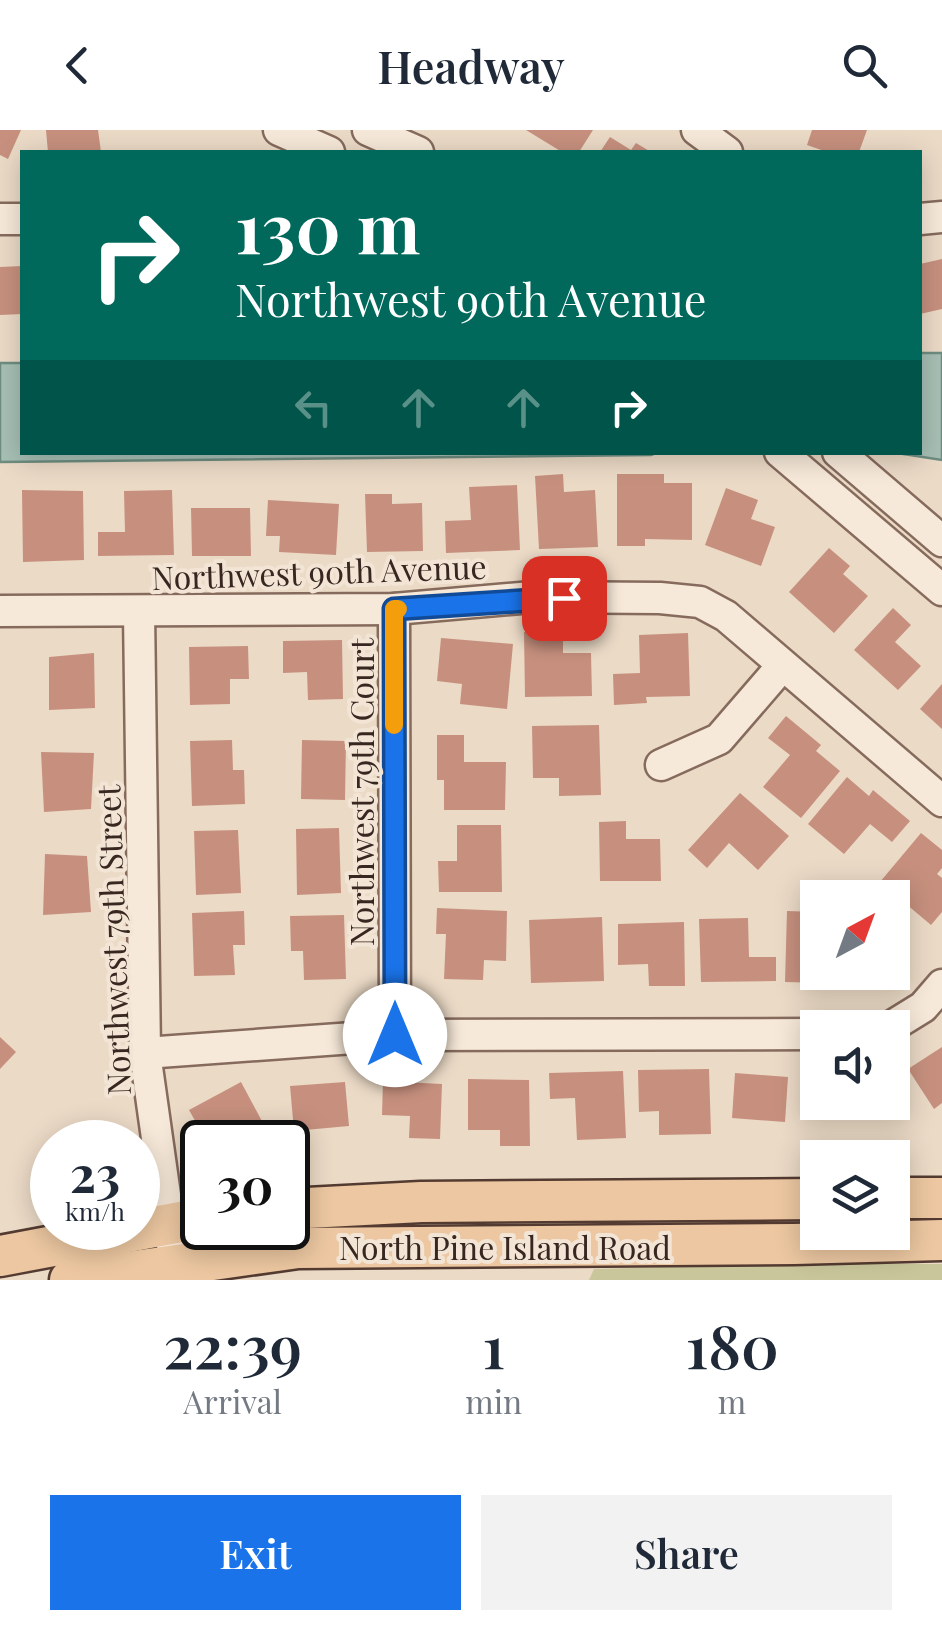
<!DOCTYPE html>
<html lang="en">
<head>
<meta charset="utf-8">
<style>
	body { margin:0; font-family:"Playfair Display",serif; background:#f2f2f3; color:#1f2937; height:100vh; display:flex; flex-direction:column; font-size:38px; white-space:nowrap }
	* { box-sizing:border-box; margin:0 }
	p { font-size:32px; color:#747a83 }
	.icon { flex:none; width:55px; height:55px; fill:none; stroke:currentColor; stroke-width:2; stroke-linecap:round; stroke-linejoin:round }
	.map { position:relative; height:1150px; overflow:hidden }
	.panel { display:flex; flex-direction:column; background:#fff; flex:1 }
	.panel>* { flex:none }
	.hud { position:absolute; left:20px; top:20px; width:902px; height:305px; border-radius:0px; box-shadow:0 5px 25px #0003; background:#00695c; color:#fff; overflow:hidden }
	.needle { width:65px; rotate:41deg }
	.buttons { position:absolute; left:800px; top:750px; display:grid; gap:20px }
	.buttons a { display:grid; place-items:center; width:110px; height:110px; border-radius:0px; background:#fff; box-shadow:0 5px 25px #0003; font-size:50px }
	.speed { position:absolute; left:30px; top:990px; display:flex; gap:20px; font-size:50px; font-weight:700; text-align:center }
	.speed>* { display:grid; place-content:center; width:130px; height:130px; border-radius:50%; background:#fff; box-shadow:0 5px 25px #0003; line-height:1 }
	.speed small { font-size:25px; font-weight:400 }
	.speed .limit { border:5px solid #111; border-radius:15px; background:#fff; color:#111 }
	.pin { position:absolute; display:grid; place-items:center; width:85px; height:85px; color:#fff; margin:-42px; border-radius:20px; box-shadow:0 5px 15px #0006 }
	.me { position:absolute; width:110px; margin:-55px; rotate:0deg; stroke-linejoin:round; filter:drop-shadow(0 0 8px #0008) }
	.turn { display:flex; align-items:center; gap:35px; height:210px; padding:0 50px; font-size:45px }
	.turn .icon { width:130px; height:130px; stroke-width:2.5 }
	.turn b { display:block; font-size:70px; line-height:85px }
	.lanes { display:flex; align-items:center; height:95px; padding:0 50px; background:#0003; justify-content:center; gap:50px; direction:ltr }
	.lanes .off { opacity:.35 }
	.eta { display:flex; justify-content:space-evenly; align-items:center; height:170px; text-align:center }
	.eta b { font-size:60px; font-weight:600; line-height:70px }
	.action { display:flex; gap:20px; margin-top:auto; padding:20px 50px }
	.action a { flex:1; height:115px; border-radius:0px; background:#1a73e8; color:#fff; font-size:40px; font-weight:600; line-height:115px; text-align:center }
	.action a+a { background:#f2f2f3; color:#1f2937 }
	header { display:flex; justify-content:space-between; align-items:center; height:130px; padding:0 50px; background:#fff; font-size:45px; font-weight:600 }
	.map>svg:first-child { display:block }
	.green { fill:#c9c69b }
	.water { fill:#a7bfb4; stroke:#6e8d80; stroke-width:2.5 }
	.building { fill:#c7907e }
	.lines { fill:none; stroke-linecap:round; stroke-linejoin:round }
	.minor-casing { stroke:#866b5d; stroke-width:35 }
	.major-casing { stroke:#543b31; stroke-width:45 }
	.minor { stroke:#f7e9d9; stroke-width:30 }
	.major { stroke:#ecc7a1; stroke-width:40 }
	.route-casing { stroke:#114b97; stroke-width:25 }
	.route { stroke:#1a73e8; stroke-width:18 }
	.slow { stroke:#f59e0b; stroke-width:18 }
	.labels { text-anchor:middle; dominant-baseline:central; stroke-width:8; stroke-linejoin:round; paint-order:stroke }
	.street-label { font-size:32px; fill:#372720; stroke:#f3e5d5 }
</style>
</head>
<body>
<header><svg class="icon" aria-label="back" viewBox="0 0 24 24"><path d="M15 5l-7 7 7 7"/></svg>Headway<svg class="icon" aria-label="search" viewBox="0 0 24 24"><circle cx="10" cy="10" r="6"/><path d="M15 15l6 6"/></svg></header>
<div class="map">
<svg width="942" height="1150" viewBox="0 0 942 1150">
	<rect width="100%" height="100%" fill="#ebdac6"/>
	<polygon class="green" points="783,1134 942,1134 942,1150 589,1150 594,1139"/>
	<g class="water">
		<polygon points="920,223 942,223 942,330 897,323 920,322"/>
		<polygon points="0,233 22,233 22,322 656,323 651,325 0,332"/>
	</g>
	<g class="building">
		<polygon points="0,0 21,0 8,29 0,25"/>
		<polygon points="46,0 98,0 101,22 48,22"/>
		<polygon points="526,0 593,0 579,22 562,22"/>
		<polygon points="812,0 867,0 859,22 827,22 807,15"/>
		<polygon points="610,7 631,20 636,13 651,22 600,22"/>
		<polygon points="942,129 942,179 920,184 920,134"/>
		<polygon points="22,136 22,184 0,185 0,137"/>
		<polygon points="563,344 564,362 595,360 598,417 539,419 535,346"/>
		<polygon points="617,344 664,344 664,353 692,353 692,410 645,409 645,416 617,416"/>
		<polygon points="517,355 520,420 446,423 445,391 471,390 469,357"/>
		<polygon points="726,358 758,370 751,389 775,397 761,436 705,415"/>
		<polygon points="22,360 83,361 84,430 23,432"/>
		<polygon points="172,360 174,425 98,426 98,402 125,402 124,361"/>
		<polygon points="365,364 392,364 392,374 422,373 423,421 367,422"/>
		<polygon points="268,370 339,374 336,425 279,422 280,406 266,406"/>
		<polygon points="191,378 250,378 251,426 192,426"/>
		<polygon points="829,418 850,436 843,444 868,466 834,503 789,462"/>
		<polygon points="893,478 911,495 895,512 921,536 898,560 854,520"/>
		<polygon points="563,501 563,523 591,523 592,566 525,567 524,502"/>
		<polygon points="688,503 690,566 646,567 647,573 614,575 613,544 640,543 639,505"/>
		<polygon points="441,508 513,514 507,579 460,574 462,554 437,551"/>
		<polygon points="342,510 343,569 308,570 307,542 283,543 283,511"/>
		<polygon points="248,516 249,549 230,549 230,574 190,575 189,517"/>
		<polygon points="94,523 95,578 49,580 49,527"/>
		<polygon points="942,554 942,599 920,579"/>
		<polygon points="786,586 821,615 816,621 840,641 801,688 763,657 790,625 768,608"/>
		<polygon points="599,595 601,665 559,666 559,648 533,648 532,596"/>
		<polygon points="437,605 464,605 464,632 506,632 505,680 444,680 444,650 437,650"/>
		<polygon points="232,610 233,640 244,640 245,674 192,676 190,611"/>
		<polygon points="302,610 346,611 345,670 301,669"/>
		<polygon points="41,622 94,623 91,679 44,682"/>
		<polygon points="847,647 869,666 873,660 910,691 892,712 870,694 844,724 808,694"/>
		<polygon points="740,663 789,706 758,740 729,713 707,738 688,720"/>
		<polygon points="626,691 626,709 660,709 661,751 600,751 599,692"/>
		<polygon points="457,695 501,695 502,762 439,762 438,731 457,731"/>
		<polygon points="339,698 341,763 297,765 296,699"/>
		<polygon points="238,700 241,763 196,765 194,701"/>
		<polygon points="921,703 942,720 942,738 937,744 942,748 942,782 931,795 880,752"/>
		<polygon points="45,724 87,726 91,782 43,785"/>
		<polygon points="437,778 507,781 506,831 484,830 483,850 444,849 446,804 436,804"/>
		<polygon points="244,781 245,815 233,815 235,845 194,846 192,783"/>
		<polygon points="787,781 818,782 818,842 827,842 827,853 785,852"/>
		<polygon points="344,785 346,849 304,850 303,821 291,821 290,786"/>
		<polygon points="602,787 604,851 531,853 529,790"/>
		<polygon points="748,788 749,827 776,827 776,851 701,852 699,789"/>
		<polygon points="684,792 685,856 649,856 648,834 618,835 618,794"/>
		<polygon points="0,907 16,922 0,939"/>
		<polygon points="942,917 942,973 934,979 908,939"/>
		<polygon points="709,939 711,1004 659,1005 659,981 639,982 638,940"/>
		<polygon points="623,941 626,1008 577,1010 575,968 550,969 549,943"/>
		<polygon points="735,943 788,947 785,992 732,988"/>
		<polygon points="468,949 529,950 530,1016 500,1016 500,1000 468,1000"/>
		<polygon points="383,951 442,954 440,1009 409,1008 410,986 382,985"/>
		<polygon points="241,952 264,995 231,1012 207,1012 189,980"/>
		<polygon points="345,952 349,996 294,1001 290,956"/>
		<polygon points="822,972 875,972 876,989 822,990"/>
	</g>
	<g class="lines">
		<g class="minor-casing">
			<g id="minor">
				<polyline points="279,0 329,22"/>
				<polyline points="368,0 418,22"/>
				<polyline points="697,0 727,22"/>
				<polyline points="0,89 22,89"/>
				<polyline points="920,89 942,87"/>
				<polyline points="780,322 942,460"/>
				<polyline points="838,322 942,411"/>
				<polyline points="394,479 395,905"/>
				<polyline points="0,481 394,479 532,467 660,468 700,472 726,486 942,671"/>
				<polyline points="139,482 145,923 177,1150"/>
				<polyline points="661,635 719,609 782,536"/>
				<polyline points="889,898 923,877 942,855"/>
				<polyline points="145,923 395,905 818,904"/>
			</g>
		</g>
		<g class="major-casing">
			<g id="major">
				<polyline points="892,1068 942,1068"/>
				<polyline points="288,1079 421,1072 818,1069"/>
				<polyline points="0,1126 202,1088"/>
				<polyline points="70,1150 298,1118 794,1114 942,1110"/>
			</g>
		</g>
		<use href="#minor" class="minor"/>
		<use href="#major" class="major"/>
	</g>
	<g class="lines">
		<g class="route-casing">
			<polyline id="route" points="395,905 394,479 564,468"/>
		</g>
		<use href="#route" class="route"/>
		<polyline class="slow" points="394,595 394,479 398,479"/>
	</g>
	<g class="labels">
		<g class="street-label">
			<text transform="translate(319 441) rotate(-2)">Northwest 90th Avenue</text>
			<text transform="translate(360 662) rotate(-90)">Northwest 79th Court</text>
			<text transform="translate(112 810) rotate(-92)">Northwest 79th Street</text>
			<text x="505" y="1116">North Pine Island Road</text>
		</g>
	</g>
</svg>
<div class="buttons">
<a><svg class="needle" viewBox="-14 -14 28 28"><path d="M0-13l5 13h-10z" fill="#e53935"/><path d="M0 13l5-13h-10z" fill="#747a83"/></svg></a>
<a><svg class="icon" aria-label="sound" viewBox="0 0 24 24"><path d="M4 9h4l5-4v14l-5-4H4zM17 9q2 3 0 6"/></svg></a>
<a><svg class="icon" aria-label="layers" viewBox="0 0 24 24"><path d="M12 4l9 5-9 5-9-5zM3 14l9 5 9-5"/></svg></a>
</div>
<div class="speed"><div>23<small>km/h</small></div><div class="limit">30</div></div>
<div class="pin" style="left:564px;top:468px;background:#d93025"><svg class="icon" aria-label="arrive" viewBox="0 0 24 24"><path d="M6 21V4h12l-3 4 3 4H6"/></svg></div>
<svg class="me" style="left:395px;top:905px" viewBox="-20 -20 40 40"><circle r="19" fill="#fff"/><path d="M0-13L10 11 0 6-10 11z" fill="#1a73e8"/></svg>
<div class="hud">
<div class="turn"><svg class="icon" aria-label="right" viewBox="0 0 24 24"><path d="M7 20v-9h11M14 6l5 5-5 5"/></svg><div><b>130 m</b>Northwest 90th Avenue</div></div>
<div class="lanes"><svg class="icon off" aria-label="left" viewBox="0 0 24 24"><path d="M17 20v-9H6M10 6l-5 5 5 5"/></svg><svg class="icon off" aria-label="ahead" viewBox="0 0 24 24"><path d="M12 20V5M6 11l6-6 6 6"/></svg><svg class="icon off" aria-label="ahead" viewBox="0 0 24 24"><path d="M12 20V5M6 11l6-6 6 6"/></svg><svg class="icon" aria-label="right" viewBox="0 0 24 24"><path d="M7 20v-9h11M14 6l5 5-5 5"/></svg></div>
</div>
</div>
<section class="panel">
<div class="eta">
<div><b>22:39</b><p>Arrival</p></div>
<div><b>1</b><p>min</p></div>
<div><b>180</b><p>m</p></div>
</div>
<div class="action"><a>Exit</a><a>Share</a></div>
</section>
</body>
</html>
